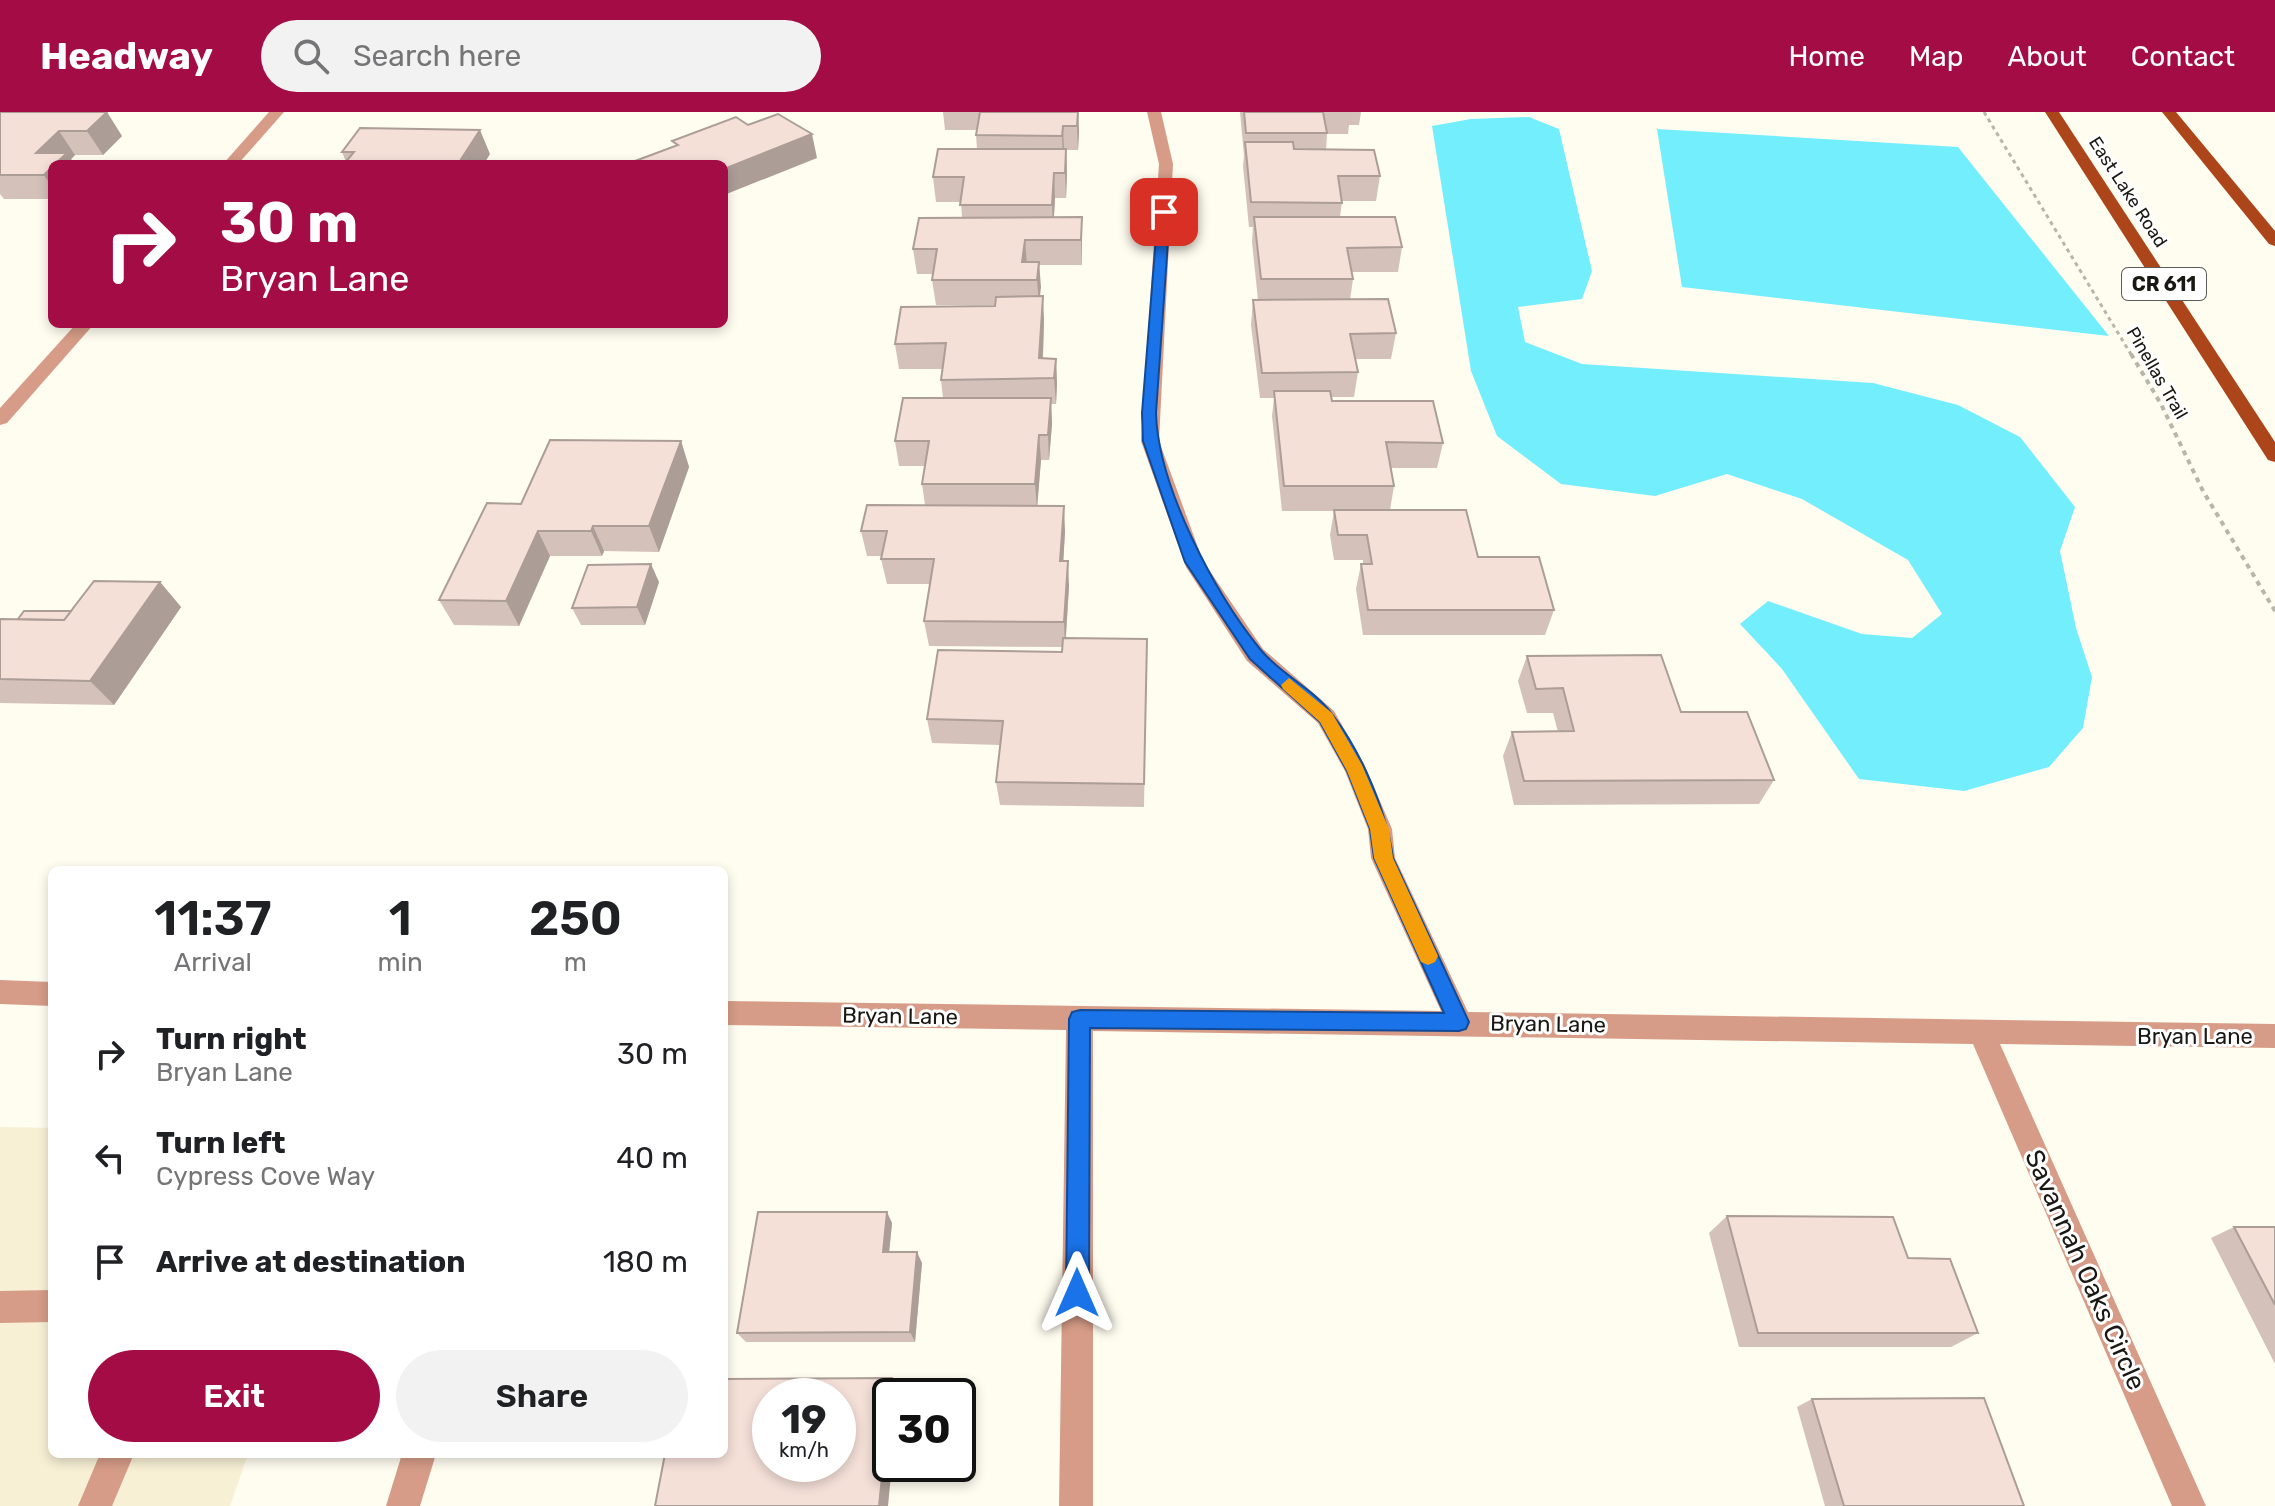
<!DOCTYPE html>
<html lang="en">
<head>
<meta charset="utf-8">
<style>
	body { margin:0; font-family:Rubik,sans-serif; background:#f2f2f2; color:#202124; height:100vh; display:flex; flex-direction:column; font-size:30px; white-space:nowrap }
	* { box-sizing:border-box; margin:0 }
	p { font-size:26px; color:#757577 }
	.icon { flex:none; width:44px; height:44px; fill:none; stroke:currentColor; stroke-width:2; stroke-linecap:round; stroke-linejoin:round }
	.map { position:relative; flex:1; overflow:hidden }
	.side { position:absolute; left:48px; top:754px; width:680px; height:592px; display:flex; flex-direction:column; background:#fff; border-radius:12px; box-shadow:0 4px 12px #0003 }
	.side>* { flex:none }
	.guide { position:absolute; left:48px; top:48px; width:680px; height:168px; border-radius:12px; box-shadow:0 4px 12px #0003; background:#a40c46; color:#fff; overflow:hidden }
	.speed { position:absolute; left:752px; top:1266px; display:flex; gap:16px; font-size:40px; font-weight:700; text-align:center }
	.speed>* { display:grid; place-content:center; width:104px; height:104px; border-radius:50%; background:#fff; box-shadow:0 4px 12px #0003; line-height:1 }
	.speed small { font-size:20px; font-weight:400 }
	.speed .limit { border:4px solid #111; border-radius:12px; background:#fff; color:#111 }
	.pin { position:absolute; display:grid; place-items:center; width:68px; height:68px; color:#fff; margin:-34px; border-radius:16px; box-shadow:0 4px 12px #0006 }
	.me { position:absolute; width:88px; margin:-44px; rotate:0deg; stroke-linejoin:round; filter:drop-shadow(0 0 6px #0008) }
	.turn { display:flex; align-items:center; gap:28px; height:168px; padding:0 40px; font-size:36px }
	.turn .icon { width:104px; height:104px; stroke-width:2.5 }
	.turn b { display:block; font-size:56px; line-height:68px }
	.eta { display:flex; justify-content:space-evenly; align-items:center; height:136px; text-align:center }
	.eta b { font-size:48px; font-weight:600; line-height:56px }
	.primary-button { display:flex; gap:16px; margin-top:auto; padding:16px 40px }
	.primary-button a { flex:1; height:92px; border-radius:48px; background:#a40c46; color:#fff; font-size:32px; font-weight:600; line-height:92px; text-align:center }
	.primary-button a+a { background:#f2f2f2; color:#202124 }
	ul { padding:0; list-style:none }
	li { display:flex; align-items:center; gap:24px; height:104px; padding:0 40px }
	li div { flex:1 }
	li b { display:block; font-size:30px }
	li em { font-style:normal }
	header { display:flex; align-items:center; gap:48px; box-sizing:border-box; height:112px; padding:0 40px; background:#a40c46; color:#fff }
	header strong { font-size:38px }
	nav { display:flex; gap:44px; margin-inline-start:auto; font-size:28px }
	.search { width:560px; height:72px; background:#f2f2f2; display:flex; align-items:center; gap:20px; box-sizing:border-box; padding:0 28px; border-radius:44px; color:#757577; font-size:30px }
	.map>svg:first-child { display:block }
	.built { fill:#f7f0d5 }
	.water { fill:#73eefd }
	.lines { fill:none; stroke-linecap:round; stroke-linejoin:round }
	.path-far1 { stroke:#b8b5ab; stroke-width:3; stroke-dasharray:4 4; stroke-linecap:butt }
	.path { stroke:#b8b5ab; stroke-width:4; stroke-dasharray:5 5; stroke-linecap:butt }
	.minor { fill:#d69c87; fill-rule:evenodd }
	.major { fill:#ac451a; fill-rule:evenodd }
	.wall { fill:#d3c1ba }
	.shaded-wall { fill:#ac9d97 }
	.building { fill:#f5e0d8; stroke:#ac9d97; stroke-width:2; fill-rule:evenodd }
	.route { fill:#1a73e8; stroke:#114b97; stroke-width:2 }
	.slow { fill:#f59e0b }
	.labels { text-anchor:middle; dominant-baseline:central; stroke-width:6; stroke-linejoin:round; paint-order:stroke }
	.far-street-label { font-size:18px; fill:#1a1812; stroke:#fff }
	.shield { fill:#fff; stroke:#5f5d59; stroke-width:2 }
	.shield-label { font-size:20px; font-weight:bold; fill:#1a1812 }
	.street-label { font-size:22px; fill:#1a1812; stroke:#fff }
	.near-street-label { font-size:26px; fill:#1a1812; stroke:#fff }
</style>
</head>
<body>
<header>
<strong>Headway</strong>
<div class="search"><svg class="icon" aria-label="search" viewBox="0 0 24 24"><circle cx="10" cy="10" r="6"/><path d="M15 15l6 6"/></svg>Search here</div>
<nav><a>Home</a><a>Map</a><a>About</a><a>Contact</a></nav>
</header>
<div class="map">
<svg width="2275" height="1394" viewBox="0 0 2275 1394">
	<rect width="100%" height="100%" fill="#fffcf0"/>
	<polygon class="built" points="0,1015 52,1016 52,1342 248,1342 230,1394 0,1394"/>
	<g class="water">
		<polygon points="1529,5 1559,17 1592,159 1582,187 1518,195 1525,230 1582,252 1873,271 1958,293 2020,325 2075,395 2060,439 2076,516 2092,565 2083,616 2049,655 1964,679 1859,667 1782,557 1740,512 1768,489 1862,522 1912,526 1942,502 1908,448 1802,387 1727,362 1655,384 1561,372 1497,324 1471,259 1432,14 1471,7"/>
		<polygon points="1657,17 1958,35 2109,224 1682,175"/>
	</g>
	<g class="lines">
		<polyline class="path-far1" points="1984,0 2132,244"/>
		<polyline class="path" points="2131,242 2161,292 2203,379 2275,499"/>
		<g class="minor">
			<polygon points="269,0 284,0 238,52 223,52"/>
			<polygon points="1147,0 1161,0 1173,52 1159,329 1203,449 1263,537 1334,599 1364,652 1392,717 1395,746 1468,900 2275,912 2275,936 2000,932 2206,1394 2172,1394 1973,932 1093,919 1093,1394 1059,1394 1066,918 724,913 724,889 1441,899 1371,746 1368,717 1345,659 1318,611 1247,549 1186,455 1141,329 1159,52"/>
			<polygon points="76,212 94,212 7,311 0,313 0,296"/>
			<polygon points="0,868 52,870 52,894 0,892"/>
			<polygon points="52,1178 52,1210 0,1211 0,1179"/>
			<polygon points="100,1342 134,1342 112,1394 78,1394"/>
			<polygon points="402,1342 436,1342 420,1394 386,1394"/>
		</g>
		<g class="major">
			<polygon points="2045,0 2059,0 2275,330 2275,350 2268,348"/>
			<polygon points="2162,0 2176,0 2275,119 2275,134 2269,132"/>
		</g>
	</g>
	<g class="wall">
		<polygon points="0,0 122,24 103,43 75,43 71,47 74,52 52,52 52,87 4,87 0,82"/>
		<polygon points="943,0 1078,0 1079,20 1078,38 1066,38 1067,61 1066,86 1055,86 1054,105 1082,129 1082,153 1039,153 1040,184 1044,209 1043,246 1056,247 1057,272 1056,292 1051,292 1052,312 1049,348 1041,348 1037,394 1065,419 1063,449 1069,474 1066,526 1147,527 1144,695 1000,693 996,670 1000,633 932,631 927,607 1062,540 1063,535 929,534 924,509 930,472 887,472 881,447 882,444 867,444 861,419 925,393 922,372 925,354 899,354 895,329 943,286 941,268 942,257 899,257 895,232 995,194 995,193 936,193 932,168 933,162 917,162 913,137 962,105 961,90 936,90 933,65 977,37 976,23 977,18 945,18"/>
		<polygon points="1240,0 1361,0 1359,13 1349,13 1348,22 1327,22 1326,38 1380,64 1376,89 1342,89 1340,105 1402,135 1398,160 1351,160 1353,167 1350,188 1396,221 1391,247 1355,247 1358,260 1354,285 1331,285 1332,289 1443,331 1437,356 1391,356 1394,374 1390,398 1478,445 1554,498 1545,523 1363,523 1356,477 1361,452 1363,452 1363,448 1334,448 1330,423 1334,399 1282,399 1272,304 1274,286 1260,286 1251,213 1253,188 1258,188 1252,130 1253,115 1249,115 1243,54 1244,44"/>
		<polygon points="342,40 490,42 346,50"/>
		<polygon points="681,329 689,355 659,440 604,439 602,444 550,444 519,514 454,513 439,488 521,392"/>
		<polygon points="160,470 181,495 114,593 0,591 0,507 18,507 71,499"/>
		<polygon points="659,470 645,513 581,513 572,496"/>
		<polygon points="1527,544 1681,600 1774,668 1759,692 1514,693 1503,644 1512,620 1558,620 1553,601 1527,601 1518,569"/>
		<polygon points="1727,1104 1908,1146 1978,1221 1951,1235 1739,1235 1709,1121"/>
		<polygon points="892,1111 889,1140 922,1151 915,1230 746,1230 737,1221"/>
		<polygon points="2234,1115 2275,1115 2275,1252 2211,1126"/>
		<polygon points="1812,1287 2024,1394 1825,1394 1797,1295"/>
	</g>
	<g class="shaded-wall">
		<polygon points="107,0 122,24 103,43 87,19"/>
		<polygon points="1078,0 1079,20 1078,38 1077,14"/>
		<polygon points="1063,14 1064,38 1063,48 1062,24"/>
		<polygon points="480,18 490,42 484,52 458,52"/>
		<polygon points="59,19 75,43 71,47 74,52 52,52 52,75 44,63 36,41"/>
		<polygon points="812,22 817,46 724,83 724,57"/>
		<polygon points="1066,37 1067,61 1066,86 1065,61"/>
		<polygon points="1054,61 1055,86 1053,117 1052,93"/>
		<polygon points="1082,105 1082,153 1081,128"/>
		<polygon points="1025,128 1027,153 1022,150"/>
		<polygon points="1039,150 1041,175 1039,193 1037,168"/>
		<polygon points="1043,184 1044,209 1042,266 1039,246"/>
		<polygon points="1056,247 1057,272 1056,292 1054,266"/>
		<polygon points="1051,286 1052,312 1049,348 1048,323"/>
		<polygon points="1039,323 1041,348 1037,397 1035,372"/>
		<polygon points="681,329 689,355 659,440 649,414"/>
		<polygon points="1064,394 1065,419 1062,474 1060,449"/>
		<polygon points="593,414 604,439 602,444 591,419"/>
		<polygon points="538,419 550,444 519,514 506,489"/>
		<polygon points="1068,449 1069,474 1065,535 1064,510"/>
		<polygon points="651,452 659,470 645,513 637,495"/>
		<polygon points="160,470 181,495 114,593 90,569"/>
		<polygon points="887,1100 892,1111 888,1151 883,1140"/>
		<polygon points="917,1140 922,1151 915,1230 910,1220"/>
		<polygon points="892,1266 900,1278 899,1284 890,1284 890,1352 892,1352 888,1394 879,1394"/>
	</g>
	<g class="building">
		<polygon points="0,0 107,0 87,19 59,19 36,41 67,41 55,52 52,52 52,55 44,63 0,63"/>
		<polygon points="980,0 1078,0 1077,14 1063,14 1062,24 976,23"/>
		<polygon points="1244,0 1323,0 1327,21 1246,21"/>
		<polygon points="778,2 812,22 724,57 724,52 627,52 678,33 672,29 736,5 748,13"/>
		<polygon points="360,16 480,18 458,52 344,52 354,40 342,40"/>
		<polygon points="1245,30 1293,30 1294,37 1374,38 1380,64 1338,64 1342,91 1251,90"/>
		<polygon points="938,37 1066,37 1065,61 1054,61 1052,93 960,93 964,65 933,65"/>
		<polygon points="1082,105 1081,128 1025,128 1022,150 1039,150 1037,168 932,168 937,137 913,137 919,106"/>
		<polygon points="1254,105 1395,105 1402,135 1347,136 1353,167 1261,167"/>
		<polygon points="1043,184 1039,246 1056,247 1054,266 941,268 946,231 895,232 901,195 995,194 996,185"/>
		<polygon points="1388,187 1396,221 1350,222 1358,260 1262,261 1253,188"/>
		<polygon points="1274,279 1330,279 1332,289 1433,289 1443,331 1386,330 1394,374 1284,374"/>
		<polygon points="903,286 1051,286 1048,323 1039,323 1035,372 922,372 929,329 895,329"/>
		<polygon points="550,328 681,329 649,414 593,414 591,419 538,419 506,489 439,488 487,391 521,392"/>
		<polygon points="867,393 1064,394 1060,449 1068,449 1064,510 924,509 934,447 881,447 887,419 861,419"/>
		<polygon points="1334,398 1466,398 1478,445 1539,445 1554,498 1368,498 1361,452 1372,452 1367,423 1338,423"/>
		<polygon points="651,452 637,495 572,496 588,453"/>
		<polygon points="94,469 160,470 90,569 0,567 0,507 64,508"/>
		<polygon points="24,499 71,499 64,508 18,507"/>
		<polygon points="1063,526 1147,527 1144,672 996,670 1003,609 927,607 938,538 1062,540"/>
		<polygon points="1661,543 1681,600 1747,600 1774,668 1524,669 1512,620 1574,619 1563,576 1536,577 1527,544"/>
		<polygon points="758,1100 887,1100 883,1140 917,1140 910,1220 737,1221"/>
		<polygon points="1727,1104 1893,1105 1908,1146 1950,1147 1978,1221 1758,1221"/>
		<polygon points="2234,1115 2275,1115 2275,1193"/>
		<path d="M 892,1266 L 879,1394 L 655,1394 L 665,1342 L 724,1342 L 724,1267 ZM 770,1284 L 838,1284 L 838,1352 L 770,1352 Z"/>
		<polygon points="1984,1286 2024,1394 1844,1394 1812,1287"/>
	</g>
	<path class="route" d="M 1164,96 L 1170,100 L 1156,301 C 1158,374 1214,480 1260,537 C 1280,562 1313,576 1332,602 C 1361,639 1387,700 1393,746 L 1469,910 L 1466,917 L 1459,919 L 1090,916 L 1089,1181 L 1086,1189 L 1077,1193 L 1069,1189 L 1066,1181 L 1069,907 L 1072,900 L 1080,898 L 1444,901 L 1374,746 L 1370,717 L 1347,659 L 1320,610 L 1250,547 L 1185,450 L 1143,329 L 1142,301 L 1158,100 Z"/>
	<polygon class="slow" points="1289,566 1332,601 1362,653 1389,717 1393,746 1438,844 1435,850 1428,853 1421,850 1374,746 1370,717 1347,659 1320,610 1283,577 1281,573"/>
	<g class="labels">
		<g class="far-street-label">
			<text transform="translate(2128 80) rotate(57)">East Lake Road</text>
			<text transform="translate(2157 261) rotate(60)">Pinellas Trail</text>
		</g>
		<rect class="shield" x="2122" y="156" width="84" height="32" rx="6"/>
		<g class="shield-label">
			<text x="2164" y="172">CR 611</text>
		</g>
		<g class="street-label">
			<text transform="translate(900 904) rotate(1)">Bryan Lane</text>
			<text transform="translate(1548 912) rotate(1)">Bryan Lane</text>
			<text x="2195" y="924">Bryan Lane</text>
		</g>
		<g class="near-street-label">
			<text transform="translate(2085 1158) rotate(66)">Savannah Oaks Circle</text>
		</g>
	</g>
</svg>
<div class="speed"><div>19<small>km/h</small></div><div class="limit">30</div></div>
<div class="pin" style="left:1164px;top:100px;background:#d93025"><svg class="icon" aria-label="arrive" viewBox="0 0 24 24"><path d="M6 21V4h12l-3 4 3 4H6"/></svg></div>
<svg class="me" style="left:1077px;top:1181px" viewBox="-20 -20 40 40"><path d="M0-17L14 15 0 8-14 15z" fill="#1a73e8" stroke="#fff" stroke-width="4"/></svg>
<div class="guide">
<div class="turn"><svg class="icon" aria-label="right" viewBox="0 0 24 24"><path d="M7 20v-9h11M14 6l5 5-5 5"/></svg><div><b>30 m</b>Bryan Lane</div></div>
</div>
<section class="side">
<div class="eta">
<div><b>11:37</b><p>Arrival</p></div>
<div><b>1</b><p>min</p></div>
<div><b>250</b><p>m</p></div>
</div>
<ul>
<li><svg class="icon" aria-label="right" viewBox="0 0 24 24"><path d="M7 20v-9h11M14 6l5 5-5 5"/></svg><div><b>Turn right</b><p>Bryan Lane</p></div><em>30 m</em></li>
<li><svg class="icon" aria-label="left" viewBox="0 0 24 24"><path d="M17 20v-9H6M10 6l-5 5 5 5"/></svg><div><b>Turn left</b><p>Cypress Cove Way</p></div><em>40 m</em></li>
<li><svg class="icon" aria-label="arrive" viewBox="0 0 24 24"><path d="M6 21V4h12l-3 4 3 4H6"/></svg><div><b>Arrive at destination</b></div><em>180 m</em></li>
</ul>
<div class="primary-button"><a>Exit</a><a>Share</a></div>
</section>
</div>
</body>
</html>
